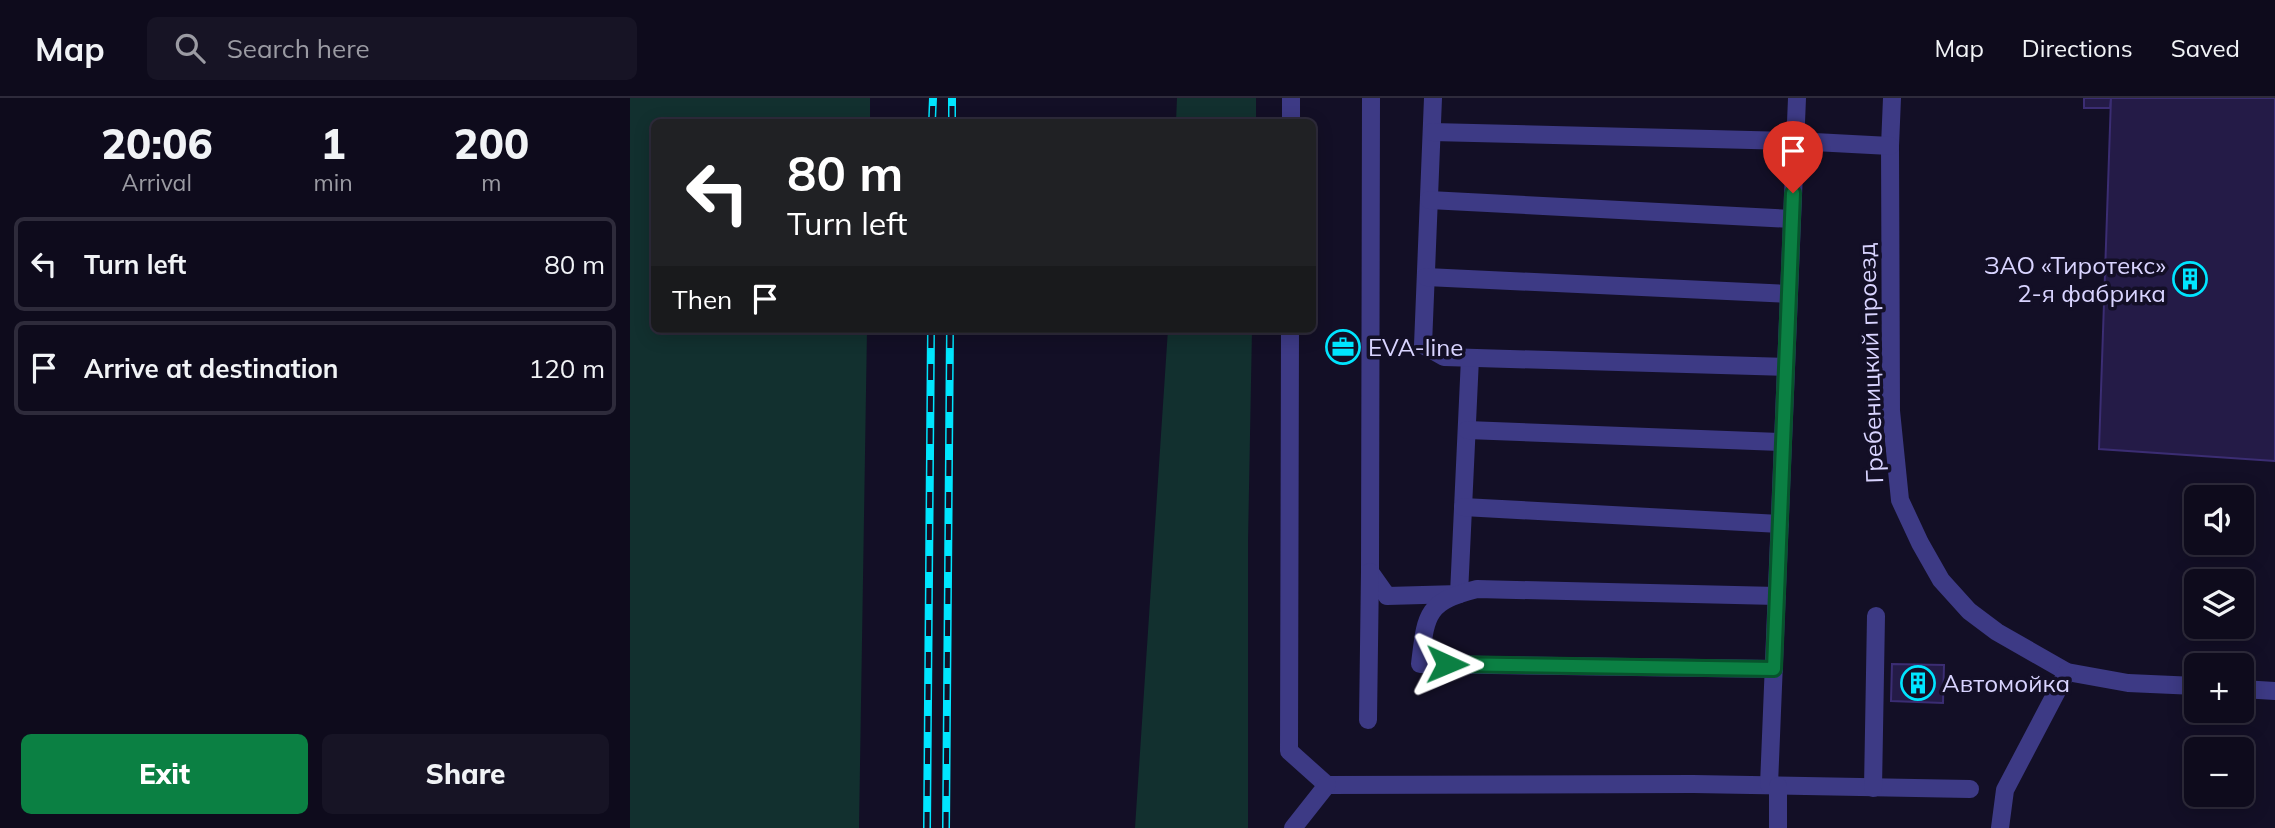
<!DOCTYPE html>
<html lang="en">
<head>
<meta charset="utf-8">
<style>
	body { margin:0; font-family:Mulish,sans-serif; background:#171425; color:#f1f3f6; height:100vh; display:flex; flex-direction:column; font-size:26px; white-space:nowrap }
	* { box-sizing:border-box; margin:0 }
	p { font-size:23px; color:#9b9ba3 }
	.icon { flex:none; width:38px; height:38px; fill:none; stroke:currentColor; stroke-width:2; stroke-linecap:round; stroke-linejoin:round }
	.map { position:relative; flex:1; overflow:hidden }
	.panel { display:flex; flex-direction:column; background:#0e0b1c; width:630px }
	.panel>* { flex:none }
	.guide { position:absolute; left:21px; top:21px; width:665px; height:214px; border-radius:10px; box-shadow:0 4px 18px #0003,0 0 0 2px #2e2b3b; background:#202124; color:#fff; overflow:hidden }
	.buttons { position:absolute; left:1554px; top:387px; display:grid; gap:14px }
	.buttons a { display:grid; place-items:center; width:70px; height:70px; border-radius:10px; background:#0e0b1c; box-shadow:0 4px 18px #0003,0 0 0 2px #2e2b3b; font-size:35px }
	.pin { position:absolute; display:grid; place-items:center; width:60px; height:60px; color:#fff; margin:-72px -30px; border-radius:50% 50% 50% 0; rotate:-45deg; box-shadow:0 0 7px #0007 }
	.pin .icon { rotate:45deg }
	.me { position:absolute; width:77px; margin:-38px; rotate:91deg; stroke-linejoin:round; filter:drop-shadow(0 0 5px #0008) }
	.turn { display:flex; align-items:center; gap:24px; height:147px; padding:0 21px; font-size:32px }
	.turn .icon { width:91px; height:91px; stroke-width:2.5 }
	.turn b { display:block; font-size:49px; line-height:60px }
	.then { display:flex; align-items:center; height:66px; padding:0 21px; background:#0003; gap:14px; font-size:26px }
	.eta { display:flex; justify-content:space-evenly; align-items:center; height:119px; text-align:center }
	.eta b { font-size:42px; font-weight:800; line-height:49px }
	.action { display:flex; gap:14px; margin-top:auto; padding:14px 21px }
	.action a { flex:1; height:80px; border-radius:10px; background:#0b8043; color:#fff; font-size:28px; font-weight:800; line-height:80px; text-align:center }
	.action a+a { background:#171425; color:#f1f3f6 }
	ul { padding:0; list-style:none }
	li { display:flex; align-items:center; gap:21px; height:94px; margin:0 14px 10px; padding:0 7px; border:4px solid #2e2b3b; border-radius:10px }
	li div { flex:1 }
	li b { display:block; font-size:26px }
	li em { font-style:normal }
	header { display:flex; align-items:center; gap:42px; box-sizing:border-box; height:98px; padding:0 35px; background:#0e0b1c; border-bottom:2px solid #2e2b3b }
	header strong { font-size:33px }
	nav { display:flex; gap:38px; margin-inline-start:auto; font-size:24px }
	.search { width:490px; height:63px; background:#171425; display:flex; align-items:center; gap:18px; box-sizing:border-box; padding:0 24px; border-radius:10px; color:#9b9ba3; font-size:26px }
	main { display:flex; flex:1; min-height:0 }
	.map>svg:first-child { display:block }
	.green { fill:#12302f }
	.building { fill:#241b47; stroke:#3b2d73; stroke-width:2 }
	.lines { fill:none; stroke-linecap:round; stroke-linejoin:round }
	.minor { stroke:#3d3a85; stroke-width:18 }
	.rail-casing { stroke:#00e5ff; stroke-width:8 }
	.rail { stroke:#130f26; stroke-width:5; stroke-dasharray:16; stroke-linecap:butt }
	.route-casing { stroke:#07532c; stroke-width:18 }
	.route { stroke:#0b8043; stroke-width:12 }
	.labels { text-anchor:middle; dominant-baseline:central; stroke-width:7; stroke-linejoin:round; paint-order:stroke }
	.poi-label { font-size:24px; fill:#d9d4ff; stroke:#130f26; text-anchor:start }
	.street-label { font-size:24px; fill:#d9d4ff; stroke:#130f26 }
</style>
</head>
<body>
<header>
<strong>Map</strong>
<div class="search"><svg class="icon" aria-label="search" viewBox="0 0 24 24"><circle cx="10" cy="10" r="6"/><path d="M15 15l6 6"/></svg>Search here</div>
<nav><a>Map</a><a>Directions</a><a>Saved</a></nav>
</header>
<main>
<section class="panel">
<div class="eta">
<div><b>20:06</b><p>Arrival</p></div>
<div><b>1</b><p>min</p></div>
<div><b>200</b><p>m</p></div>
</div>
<ul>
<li><svg class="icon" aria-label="left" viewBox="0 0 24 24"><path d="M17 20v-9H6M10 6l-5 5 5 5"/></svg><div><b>Turn left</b></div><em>80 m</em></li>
<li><svg class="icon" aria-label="arrive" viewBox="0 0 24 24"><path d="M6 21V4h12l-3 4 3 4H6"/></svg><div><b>Arrive at destination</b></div><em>120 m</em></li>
</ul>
<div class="action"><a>Exit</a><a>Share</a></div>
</section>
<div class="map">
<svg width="1645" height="730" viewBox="0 0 1645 730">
	<rect width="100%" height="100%" fill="#130f26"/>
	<g class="green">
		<polygon points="0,0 240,0 240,24 24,24 24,231 237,231 229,730 0,730"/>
		<polygon points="547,0 626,0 626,24 546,24"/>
		<polygon points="538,231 622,231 618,444 618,730 505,730"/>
	</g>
	<g class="building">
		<polygon points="1454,0 1481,0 1480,10 1454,10"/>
		<polygon points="1481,0 1645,0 1645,363 1469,351"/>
		<polygon points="1262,566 1314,567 1313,605 1261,603"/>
	</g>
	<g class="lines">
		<g class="minor">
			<polyline points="741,0 740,474 757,498 829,496 840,260"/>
			<polyline points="803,0 793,247 814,259 1156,269"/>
			<polyline points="1262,0 1260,48 1261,313 1270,402 1290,445 1311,482 1339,513 1367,534 1437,574 1498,585 1566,588"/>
			<polyline points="661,24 661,0"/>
			<polyline points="802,34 1165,43 1260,48"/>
			<polyline points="799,102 1162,121"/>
			<polyline points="796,179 1159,196"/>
			<polyline points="660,231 659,653 697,687 1063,686 1340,691"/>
			<polyline points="837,332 1153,344"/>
			<polyline points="833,409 1150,426"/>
			<path d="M 1144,571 L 790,566 C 796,517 795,504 847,491 L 1147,498"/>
			<polyline points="1612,591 1645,593"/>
			<polyline points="738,622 740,474"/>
			<polyline points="1139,687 1167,0"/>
			<polyline points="1243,690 1246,518"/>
			<polyline points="663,730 697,687"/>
			<polyline points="1148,730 1148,688"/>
			<polyline points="1370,730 1375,692 1437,574"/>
		</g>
		<g class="rail-casing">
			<g id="rail">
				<polyline points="302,24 303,0"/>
				<polyline points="322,24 322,0"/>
				<polyline points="297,730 301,231"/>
				<polyline points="316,730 320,231"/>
			</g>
		</g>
		<use href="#rail" class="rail"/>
	</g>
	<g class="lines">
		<g class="route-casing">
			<polyline id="route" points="817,566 1144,571 1163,95"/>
		</g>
		<use href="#route" class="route"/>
	</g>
	<defs>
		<g id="building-ring" transform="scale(1.75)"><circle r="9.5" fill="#130f26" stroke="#00e5ff" stroke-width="1.5"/><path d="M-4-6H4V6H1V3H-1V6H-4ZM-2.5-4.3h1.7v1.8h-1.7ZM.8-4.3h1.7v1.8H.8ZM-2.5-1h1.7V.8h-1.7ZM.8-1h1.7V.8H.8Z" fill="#00e5ff"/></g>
		<g id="office-ring" transform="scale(1.75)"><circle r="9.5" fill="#130f26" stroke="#00e5ff" stroke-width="1.5"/><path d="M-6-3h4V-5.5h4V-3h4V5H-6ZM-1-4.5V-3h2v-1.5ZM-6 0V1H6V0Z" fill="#00e5ff"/></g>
	</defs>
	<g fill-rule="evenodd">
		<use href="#building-ring" x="1560" y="181"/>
		<use href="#office-ring" x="713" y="249"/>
		<use href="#building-ring" x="1288" y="585"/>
	</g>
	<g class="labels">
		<g class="poi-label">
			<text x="1536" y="167" text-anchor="end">ЗАО «Тиротекс»<tspan x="1536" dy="28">2-я фабрика</tspan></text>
			<text x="738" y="249">EVA-line</text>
			<text x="1312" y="585">Автомойка</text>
		</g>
		<g class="street-label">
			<text transform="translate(1240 265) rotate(-92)">Гребеницкий проезд</text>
		</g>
	</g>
</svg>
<div class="buttons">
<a><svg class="icon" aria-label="sound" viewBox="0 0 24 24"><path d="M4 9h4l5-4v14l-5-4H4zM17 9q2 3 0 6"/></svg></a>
<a><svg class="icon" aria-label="layers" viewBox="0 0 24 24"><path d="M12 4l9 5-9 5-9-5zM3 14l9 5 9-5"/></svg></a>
<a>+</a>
<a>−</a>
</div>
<div class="pin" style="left:1163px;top:95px;background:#d93025"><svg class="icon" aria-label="arrive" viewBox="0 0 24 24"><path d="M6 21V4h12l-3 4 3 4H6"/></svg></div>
<svg class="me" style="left:817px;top:566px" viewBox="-20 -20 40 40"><path d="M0-17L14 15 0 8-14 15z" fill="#0b8043" stroke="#fff" stroke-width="4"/></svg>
<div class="guide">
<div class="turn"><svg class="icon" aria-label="left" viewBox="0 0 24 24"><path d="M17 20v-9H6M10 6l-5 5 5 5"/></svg><div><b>80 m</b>Turn left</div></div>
<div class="then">Then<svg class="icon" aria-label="arrive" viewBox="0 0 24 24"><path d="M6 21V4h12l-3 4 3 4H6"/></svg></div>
</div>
</div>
</main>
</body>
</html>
